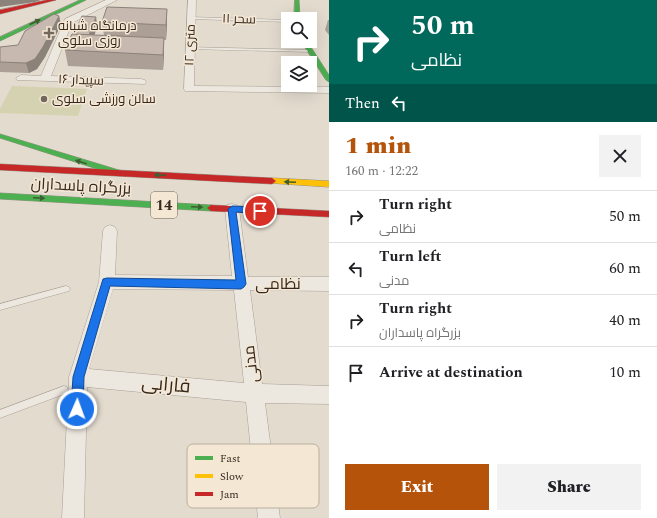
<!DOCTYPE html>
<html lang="en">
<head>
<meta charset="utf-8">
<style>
	body { margin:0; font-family:Spectral,Cairo,serif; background:#f2f2f2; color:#202124; height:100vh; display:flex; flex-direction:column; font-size:15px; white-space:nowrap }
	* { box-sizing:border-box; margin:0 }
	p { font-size:13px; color:#757577 }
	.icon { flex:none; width:22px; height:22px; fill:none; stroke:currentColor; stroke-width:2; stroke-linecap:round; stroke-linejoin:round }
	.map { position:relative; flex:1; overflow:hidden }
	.drawer { display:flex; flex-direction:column; background:#fff; width:328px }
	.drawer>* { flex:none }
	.banner { background:#00695c; color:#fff; overflow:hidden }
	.controls { position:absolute; left:281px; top:12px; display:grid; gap:8px }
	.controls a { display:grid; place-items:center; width:36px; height:36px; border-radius:0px; background:#fff; box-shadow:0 4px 16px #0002; font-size:20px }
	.pin { position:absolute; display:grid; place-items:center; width:34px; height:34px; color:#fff; margin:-17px; border:2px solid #fff; border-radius:50%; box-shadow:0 1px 4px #0007 }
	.me { position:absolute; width:44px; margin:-22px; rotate:2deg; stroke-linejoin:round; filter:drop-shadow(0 0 3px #0008) }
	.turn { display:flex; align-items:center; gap:14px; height:84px; padding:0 16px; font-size:18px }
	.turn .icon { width:52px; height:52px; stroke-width:2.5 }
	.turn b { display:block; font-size:28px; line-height:34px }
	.then { display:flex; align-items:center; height:38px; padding:0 16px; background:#0003; gap:8px; font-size:15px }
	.round { display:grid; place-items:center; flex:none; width:42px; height:42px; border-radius:0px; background:#f2f2f2 }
	.overview { display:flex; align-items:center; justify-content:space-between; height:68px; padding:0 16px }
	h1 { font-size:24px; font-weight:800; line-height:30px; color:#b45309 }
	.cta { display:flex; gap:8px; margin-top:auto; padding:8px 16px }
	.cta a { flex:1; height:46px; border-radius:0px; background:#b45309; color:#fff; font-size:16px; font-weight:800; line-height:46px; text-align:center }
	.cta a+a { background:#f2f2f2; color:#202124 }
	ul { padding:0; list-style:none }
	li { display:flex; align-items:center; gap:12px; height:52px; padding:0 16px; border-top:1px solid #e0e0e0 }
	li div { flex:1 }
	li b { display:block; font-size:15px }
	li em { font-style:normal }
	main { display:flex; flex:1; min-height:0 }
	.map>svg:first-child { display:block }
	.green { fill:#d5d2b1 }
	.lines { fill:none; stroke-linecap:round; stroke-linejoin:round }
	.lane-casing { stroke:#a9a097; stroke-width:1 }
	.street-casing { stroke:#a9a097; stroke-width:1 }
	.fast-casing { stroke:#989087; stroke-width:1 }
	.slow-casing { stroke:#989087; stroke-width:1 }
	.jam-casing { stroke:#989087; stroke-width:1 }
	.lane { fill:#ece7df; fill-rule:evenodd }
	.street { fill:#ece7df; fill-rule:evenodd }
	.fast { fill:#4caf50; fill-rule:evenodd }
	.slow { fill:#ffc107; fill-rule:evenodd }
	.jam { fill:#c62828; fill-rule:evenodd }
	.wall { fill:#ab9f96 }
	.shaded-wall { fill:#8b827a }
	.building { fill:#c7b9af; stroke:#8b827a }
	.oneway { fill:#3f5e33 }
	.route { fill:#1a73e8; stroke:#114b97 }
	.poi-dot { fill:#73675c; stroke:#f4e8d5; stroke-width:1.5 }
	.labels { text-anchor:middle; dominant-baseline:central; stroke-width:3; stroke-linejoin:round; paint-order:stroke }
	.far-street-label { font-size:13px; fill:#37281f; stroke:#f4e8d5 }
	.far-poi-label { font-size:13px; fill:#37281f; stroke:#f4e8d5; text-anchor:start }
	.shield { fill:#f4e8d5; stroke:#706256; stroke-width:1 }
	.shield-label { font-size:15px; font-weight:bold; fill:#37281f }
	.street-label { font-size:16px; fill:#37281f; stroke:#f4e8d5 }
	.near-street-label { font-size:19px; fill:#37281f; stroke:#f4e8d5 }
	.key { fill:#f4e8d5; stroke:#bbae9e; stroke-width:1 }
	.key-label { font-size:11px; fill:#37281f }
</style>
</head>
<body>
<main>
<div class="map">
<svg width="329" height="518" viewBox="0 0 329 518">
	<rect width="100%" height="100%" fill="#e3dbce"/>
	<polygon class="green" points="12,86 87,89 78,116 0,113 0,109"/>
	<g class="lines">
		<g class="lane-casing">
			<g id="lane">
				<polygon points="190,17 288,20 288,22 191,19 190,19"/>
				<polygon points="187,47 310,50 312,51 310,52 189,49 187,49"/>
				<polygon points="66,286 69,287 70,289 69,291 0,310 0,304"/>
				<polygon points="64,386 67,387 68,390 67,393 0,418 0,410"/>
			</g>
		</g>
		<g class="street-casing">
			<g id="street">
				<polygon points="106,0 117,0 72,23 51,76 141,79 145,80 146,82 145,84 17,80 16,78 21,75 41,76 65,19"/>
				<polygon points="188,0 196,0 194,86 329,87 329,93 185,91 184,89"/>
				<path d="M 232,204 L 237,205 L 239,209 L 248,277 L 329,277 L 329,291 L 250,290 L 262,384 L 329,386 L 329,404 L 265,403 L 280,518 L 258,518 L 246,402 L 87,387 L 84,518 L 62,518 L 69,377 L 99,282 L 103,231 L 105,227 L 110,225 L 115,227 L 117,231 L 115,275 L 232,276 L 225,209 L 227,205 ZM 113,289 L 234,290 L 244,383 L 89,369 Z"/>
			</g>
		</g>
		<g class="fast-casing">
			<g id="fast">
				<polygon points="80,0 86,0 0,41 0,37"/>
				<polygon points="295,0 299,0 300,19 294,19"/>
				<polygon points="301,41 307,41 329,75 329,82 326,80"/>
				<polygon points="0,134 122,171 123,173 119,176 0,138"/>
				<polygon points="0,193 211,205 215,208 211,211 0,199"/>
			</g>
		</g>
		<g class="slow-casing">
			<polygon id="slow" points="272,178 329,181 329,187 269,183 268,181"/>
		</g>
		<g class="jam-casing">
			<g id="jam">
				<polygon points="47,0 56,0 0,14 0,10"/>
				<polygon points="0,164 272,178 276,181 272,184 0,170"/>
				<polygon points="211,205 329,211 329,217 211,211 207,208"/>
			</g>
		</g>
		<use href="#lane" class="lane"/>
		<use href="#street" class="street"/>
		<use href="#fast" class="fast"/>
		<use href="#slow" class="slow"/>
		<use href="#jam" class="jam"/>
	</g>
	<g class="wall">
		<polygon points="167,9 167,24 166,40 164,40 164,54 163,70 68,66 65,50 74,34 96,17 97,27 94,35 104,36 102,22"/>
		<polygon points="59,16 61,25 45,57 37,69 29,73 0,72 0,47 18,45"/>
		<polygon points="328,20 329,20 329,35 325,30"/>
	</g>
	<g class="shaded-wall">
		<polygon points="0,0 41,0 35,2 0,7"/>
		<polygon points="167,9 167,24 166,40 166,25"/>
		<polygon points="59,16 61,25 45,57 37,69 29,73 26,63"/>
		<polygon points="96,17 97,27 91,46 89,36"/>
		<polygon points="164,38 164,54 163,70 163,55"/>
	</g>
	<g class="building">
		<polygon points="107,7 167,9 166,25 102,22"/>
		<polygon points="54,14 59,16 43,47 35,59 26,63 0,62 0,47 18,45 25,31"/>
		<polygon points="82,16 96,17 89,35 74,34"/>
		<polygon points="72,34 164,38 163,55 65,50"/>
	</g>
	<defs><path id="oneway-solid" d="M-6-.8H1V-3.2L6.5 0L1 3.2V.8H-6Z"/></defs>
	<g class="oneway">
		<use href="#oneway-solid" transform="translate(35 22) rotate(-25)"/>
		<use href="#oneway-solid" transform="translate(81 162) rotate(-162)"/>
		<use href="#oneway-solid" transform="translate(160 175) rotate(-177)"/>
		<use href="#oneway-solid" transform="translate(290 182) rotate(-177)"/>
		<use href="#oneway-solid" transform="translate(39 198) rotate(3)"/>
		<use href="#oneway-solid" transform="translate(197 207) rotate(3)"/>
	</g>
	<polygon class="route" points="232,206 260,207 264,211 260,214 236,212 246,284 244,287 241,289 110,286 84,377 83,409 81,413 77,414 73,413 71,409 73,377 103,279 107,278 236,280 228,209"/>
	<g class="poi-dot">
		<path d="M47 27h4v4h4v4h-4v4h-4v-4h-4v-4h4z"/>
		<circle cx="44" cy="99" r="4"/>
	</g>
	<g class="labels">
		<g class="far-street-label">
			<text transform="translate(239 19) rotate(2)">سحر ۱۱</text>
			<text transform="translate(190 45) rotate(-88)">۱۲ متری</text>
			<text transform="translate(81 80) rotate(2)">سپیدار ۱۶</text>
		</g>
		<g class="far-poi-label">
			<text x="58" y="26">درمانگاه شبانه<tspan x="58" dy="15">روزی سلوی</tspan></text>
			<text x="52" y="99">سالن ورزشی سلوی</text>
		</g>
		<rect class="shield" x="151" y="192" width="26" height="26" rx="3"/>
		<g class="shield-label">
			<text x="164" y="205">14</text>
		</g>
		<g class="street-label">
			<text transform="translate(81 186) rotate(3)">بزرگراه پاسداران</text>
			<text x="278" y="284">نظامی</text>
			<text transform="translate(251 364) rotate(-97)">مدنی</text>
		</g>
		<g class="near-street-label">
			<text transform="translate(166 385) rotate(5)">فارابی</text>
		</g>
	</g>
	<rect x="187" y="444" width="132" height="64" rx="6" class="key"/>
	<rect x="195" y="456" width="18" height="4" fill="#4caf50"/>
	<rect x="195" y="474" width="18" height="4" fill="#ffc107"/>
	<rect x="195" y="492" width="18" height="4" fill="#c62828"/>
	<g class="key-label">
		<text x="220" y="462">Fast</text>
		<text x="220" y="480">Slow</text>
		<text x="220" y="498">Jam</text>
	</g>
</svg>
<div class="controls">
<a><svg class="icon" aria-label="search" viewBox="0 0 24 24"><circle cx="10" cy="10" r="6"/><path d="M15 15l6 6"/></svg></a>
<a><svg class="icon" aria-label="layers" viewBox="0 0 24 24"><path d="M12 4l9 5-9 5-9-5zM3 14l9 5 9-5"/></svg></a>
</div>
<div class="pin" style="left:260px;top:211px;background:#d93025"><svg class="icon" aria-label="arrive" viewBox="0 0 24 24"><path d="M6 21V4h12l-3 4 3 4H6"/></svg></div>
<svg class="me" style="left:77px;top:409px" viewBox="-20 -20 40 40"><circle r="17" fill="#1a73e8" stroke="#fff" stroke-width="3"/><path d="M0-11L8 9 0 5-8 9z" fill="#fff"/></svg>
</div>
<section class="drawer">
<div class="banner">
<div class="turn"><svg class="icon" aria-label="right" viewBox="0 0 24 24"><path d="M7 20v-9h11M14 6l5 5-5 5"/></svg><div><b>50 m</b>نظامی</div></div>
<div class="then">Then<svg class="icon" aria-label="left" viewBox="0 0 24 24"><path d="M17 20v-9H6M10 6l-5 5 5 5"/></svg></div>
</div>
<div class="overview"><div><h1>1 min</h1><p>160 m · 12:22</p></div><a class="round"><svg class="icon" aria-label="close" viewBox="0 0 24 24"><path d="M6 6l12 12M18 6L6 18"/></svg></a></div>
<ul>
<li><svg class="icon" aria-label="right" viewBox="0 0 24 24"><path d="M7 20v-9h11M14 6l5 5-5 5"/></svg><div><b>Turn right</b><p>نظامی</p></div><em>50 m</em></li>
<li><svg class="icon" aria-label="left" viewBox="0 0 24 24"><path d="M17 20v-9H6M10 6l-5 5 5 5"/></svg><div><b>Turn left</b><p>مدنی</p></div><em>60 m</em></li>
<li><svg class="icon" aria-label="right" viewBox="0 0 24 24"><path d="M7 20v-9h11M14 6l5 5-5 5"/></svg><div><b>Turn right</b><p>بزرگراه پاسداران</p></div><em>40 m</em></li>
<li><svg class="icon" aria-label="arrive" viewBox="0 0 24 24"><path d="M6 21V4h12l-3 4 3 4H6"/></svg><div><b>Arrive at destination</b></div><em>10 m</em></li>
</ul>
<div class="cta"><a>Exit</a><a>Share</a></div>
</section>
</main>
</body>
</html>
